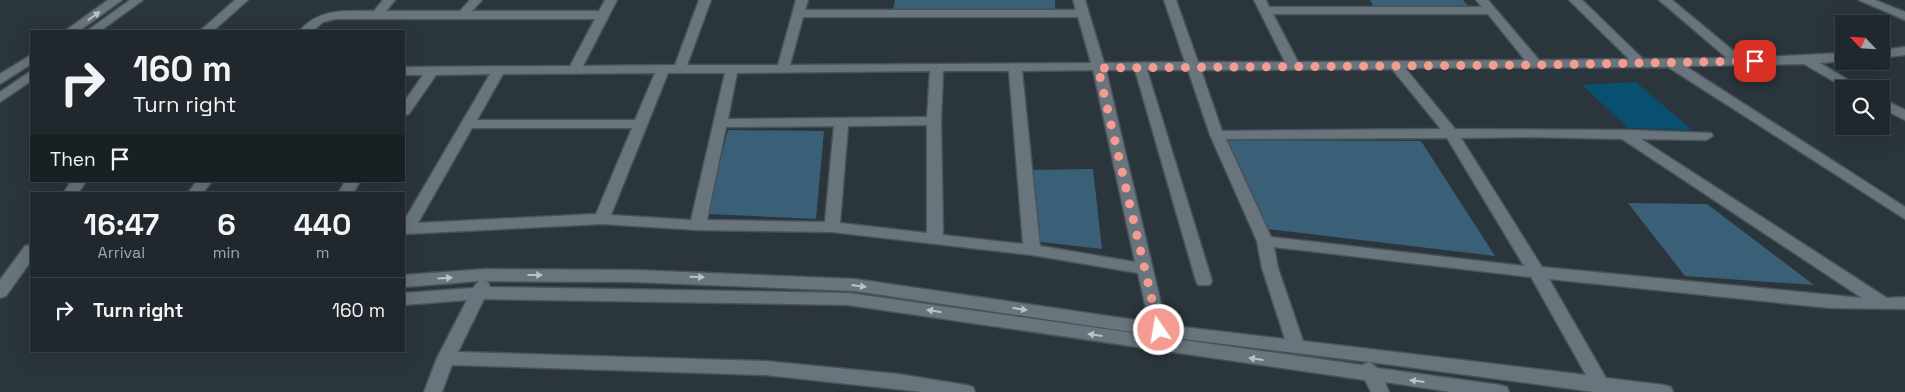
<!DOCTYPE html>
<html lang="en">
<head>
<meta charset="utf-8">
<style>
	body { margin:0; font-family:"Space Grotesk",sans-serif; background:#283035; color:#f1f3f6; height:100vh; display:flex; flex-direction:column; font-size:19px; white-space:nowrap }
	* { box-sizing:border-box; margin:0 }
	p { font-size:16px; color:#a2a6aa }
	.icon { flex:none; width:28px; height:28px; fill:none; stroke:currentColor; stroke-width:2; stroke-linecap:round; stroke-linejoin:round }
	.map { position:relative; flex:1; overflow:hidden }
	.sheet { position:absolute; left:30px; top:192px; width:375px; height:160px; display:flex; flex-direction:column; background:#20282d; border-radius:0px; box-shadow:0 5px 20px #0002,0 0 0 1px #3d4449 }
	.sheet>* { flex:none }
	.hud { position:absolute; left:30px; top:30px; width:375px; height:152px; border-radius:0px; box-shadow:0 5px 20px #0002,0 0 0 1px #3d4449; background:#20282d; color:#f1f3f6; overflow:hidden }
	.needle { width:32px; rotate:295deg }
	.controls { position:absolute; left:1835px; top:15px; display:grid; gap:10px }
	.controls a { display:grid; place-items:center; width:55px; height:55px; border-radius:0px; background:#20282d; box-shadow:0 5px 20px #0002,0 0 0 1px #3d4449; font-size:25px }
	.pin { position:absolute; display:grid; place-items:center; width:42px; height:42px; color:#fff; margin:-21px; border-radius:10px; box-shadow:0 2px 8px #0006 }
	.me { position:absolute; width:55px; margin:-28px; rotate:348deg; stroke-linejoin:round; filter:drop-shadow(0 0 4px #0008) }
	.turn { display:flex; align-items:center; gap:18px; height:105px; padding:0 20px; font-size:22px }
	.turn .icon { width:65px; height:65px; stroke-width:2.5 }
	.turn b { display:block; font-size:35px; line-height:42px }
	.then { display:flex; align-items:center; height:48px; padding:0 20px; background:#0003; gap:10px; font-size:19px }
	.eta { display:flex; justify-content:space-evenly; align-items:center; height:85px; text-align:center }
	.eta b { font-size:30px; font-weight:600; line-height:35px }
	ul { padding:0; list-style:none }
	li { display:flex; align-items:center; gap:15px; height:65px; padding:0 20px; border-top:1px solid #3d4449 }
	li div { flex:1 }
	li b { display:block; font-size:19px }
	li em { font-style:normal }
	.map>svg:first-child { display:block }
	.green { fill:#396077 }
	.building { fill:#094f70 }
	.lines { fill:none; stroke-linecap:round; stroke-linejoin:round }
	.street-casing { stroke:#495258; stroke-width:3 }
	.street { fill:#68757d; fill-rule:evenodd }
	.oneway { fill:#bac2c8 }
	.route { stroke:#f59c92; stroke-width:9; stroke-dasharray:0 16.2 }
</style>
</head>
<body>
<div class="map">
<svg width="1905" height="392" viewBox="0 0 1905 392">
	<rect width="100%" height="100%" fill="#2a353c"/>
	<g class="green">
		<polygon points="895,0 1055,0 1055,9 893,9"/>
		<polygon points="1370,0 1463,0 1469,7 1374,7"/>
		<polygon points="728,130 824,131 816,219 707,214"/>
		<polygon points="1225,140 1421,141 1495,256 1260,228"/>
		<polygon points="1093,169 1102,249 1033,241 1029,170"/>
		<polygon points="1628,203 1707,204 1814,285 1685,276"/>
	</g>
	<polygon class="building" points="1636,82 1692,130 1628,128 1582,85"/>
	<g class="lines">
		<g class="street-casing">
			<g id="street">
				<polygon points="108,0 122,0 79,31 65,31"/>
				<polygon points="130,0 143,0 100,31 87,31"/>
				<polygon points="235,0 248,0 213,31 200,31"/>
				<path d="M 383,0 L 395,0 L 386,11 L 460,11 L 470,0 L 482,0 L 472,11 L 599,11 L 605,0 L 617,0 L 583,66 L 675,65 L 699,0 L 711,0 L 687,65 L 778,65 L 796,0 L 808,0 L 805,10 L 1076,10 L 1073,0 L 1085,0 L 1104,63 L 1185,62 L 1164,0 L 1176,0 L 1198,62 L 1285,62 L 1254,0 L 1266,0 L 1269,7 L 1482,7 L 1476,0 L 1488,0 L 1539,60 L 1629,59 L 1569,0 L 1582,0 L 1643,59 L 1727,58 L 1659,0 L 1672,0 L 1742,58 L 1844,53 L 1844,61 L 1820,63 L 1863,89 L 1847,89 L 1804,64 L 1685,66 L 1905,207 L 1905,219 L 1668,67 L 1405,68 L 1455,129 L 1624,130 L 1711,133 L 1713,136 L 1706,140 L 1641,139 L 1887,298 L 1905,297 L 1905,309 L 1830,308 L 1549,279 L 1606,378 L 1664,385 L 1671,387 L 1673,392 L 1595,392 L 1370,362 L 1377,368 L 1500,385 L 1507,387 L 1509,392 L 1451,392 L 1385,382 L 1389,392 L 1371,392 L 1365,380 L 848,305 L 484,299 L 458,352 L 765,361 L 898,374 L 966,385 L 973,387 L 975,392 L 923,392 L 765,375 L 452,365 L 442,392 L 424,392 L 437,358 L 467,300 L 404,305 L 404,293 L 473,288 L 479,281 L 404,287 L 404,275 L 486,269 L 634,270 L 855,279 L 1149,322 L 1138,273 L 1032,255 L 832,232 L 698,230 L 602,224 L 404,234 L 404,221 L 490,74 L 436,75 L 409,114 L 404,115 L 404,102 L 423,75 L 404,75 L 404,67 L 570,66 L 595,19 L 336,19 L 323,22 L 313,31 L 300,31 C 318,8 347,11 374,11 ZM 1273,14 L 1488,14 L 1525,60 L 1298,62 ZM 803,17 L 1078,17 L 1091,63 L 790,65 ZM 1392,69 L 1441,129 L 1222,131 L 1201,70 ZM 1093,70 L 1135,262 L 1040,246 L 1022,71 ZM 1106,70 L 1135,70 L 1196,281 L 1198,285 L 1210,285 L 1212,281 L 1147,70 L 1188,70 L 1210,135 L 1257,241 L 1262,268 L 1285,339 L 1166,325 ZM 930,71 L 927,117 L 728,119 L 737,73 ZM 943,71 L 1009,71 L 1023,244 L 943,235 L 941,121 ZM 655,73 L 635,120 L 477,120 L 503,74 ZM 668,73 L 725,73 L 691,220 L 611,215 ZM 927,125 L 927,233 L 840,223 L 848,126 ZM 834,126 L 825,222 L 707,220 L 726,127 ZM 472,128 L 632,128 L 596,214 L 418,223 ZM 1534,137 L 1622,139 L 1862,298 L 1542,267 L 1461,138 ZM 1447,138 L 1524,266 L 1271,237 L 1226,139 ZM 1274,247 L 1531,277 L 1586,375 L 1303,341 L 1278,268 ZM 484,281 L 634,282 L 855,291 L 1159,336 L 1369,362 L 1362,365 L 848,293 L 490,287 L 488,282 Z"/>
				<polygon points="1859,0 1875,0 1905,12 1905,20"/>
				<polygon points="1905,47 1905,55 1881,58 1881,50"/>
				<polygon points="31,55 31,64 0,84 0,74"/>
				<polygon points="31,71 31,81 0,102 0,92"/>
				<polygon points="1881,98 1905,110 1905,120 1881,108"/>
				<polygon points="71,181 86,181 78,194 63,194"/>
				<polygon points="197,181 212,181 202,194 187,194"/>
				<polygon points="345,181 360,181 353,194 338,194"/>
				<polygon points="31,245 31,261 6,296 0,298 0,280 25,246"/>
			</g>
		</g>
		<use href="#street" class="street"/>
	</g>
	<defs><path id="oneway-solid" d="M-6-.8H1V-3.2L6.5 0L1 3.2V.8H-6Z" transform="scale(1.25)"/></defs>
	<g class="oneway">
		<use href="#oneway-solid" transform="translate(94 16) rotate(-35)"/>
		<use href="#oneway-solid" transform="translate(535 275)"/>
		<use href="#oneway-solid" transform="translate(697 277) rotate(2)"/>
		<use href="#oneway-solid" transform="translate(445 278) rotate(-4)"/>
		<use href="#oneway-solid" transform="translate(859 286) rotate(7)"/>
		<use href="#oneway-solid" transform="translate(1020 309) rotate(9)"/>
		<use href="#oneway-solid" transform="translate(934 311) rotate(-171)"/>
		<use href="#oneway-solid" transform="translate(1095 335) rotate(-172)"/>
		<use href="#oneway-solid" transform="translate(1256 359) rotate(-172)"/>
		<use href="#oneway-solid" transform="translate(1417 381) rotate(-173)"/>
	</g>
	<g class="lines">
		<polyline class="route" points="1159,330 1098,68 1536,65 1755,61"/>
	</g>
</svg>
<div class="controls">
<a><svg class="needle" viewBox="-14 -14 28 28"><path d="M0-13l5 13h-10z" fill="#e53935"/><path d="M0 13l5-13h-10z" fill="#a2a6aa"/></svg></a>
<a><svg class="icon" aria-label="search" viewBox="0 0 24 24"><circle cx="10" cy="10" r="6"/><path d="M15 15l6 6"/></svg></a>
</div>
<div class="pin" style="left:1755px;top:61px;background:#d93025"><svg class="icon" aria-label="arrive" viewBox="0 0 24 24"><path d="M6 21V4h12l-3 4 3 4H6"/></svg></div>
<svg class="me" style="left:1159px;top:330px" viewBox="-20 -20 40 40"><circle r="17" fill="#f59c92" stroke="#fff" stroke-width="3"/><path d="M0-11L8 9 0 5-8 9z" fill="#fff"/></svg>
<div class="hud">
<div class="turn"><svg class="icon" aria-label="right" viewBox="0 0 24 24"><path d="M7 20v-9h11M14 6l5 5-5 5"/></svg><div><b>160 m</b>Turn right</div></div>
<div class="then">Then<svg class="icon" aria-label="arrive" viewBox="0 0 24 24"><path d="M6 21V4h12l-3 4 3 4H6"/></svg></div>
</div>
<section class="sheet">
<div class="eta">
<div><b>16:47</b><p>Arrival</p></div>
<div><b>6</b><p>min</p></div>
<div><b>440</b><p>m</p></div>
</div>
<ul>
<li><svg class="icon" aria-label="right" viewBox="0 0 24 24"><path d="M7 20v-9h11M14 6l5 5-5 5"/></svg><div><b>Turn right</b></div><em>160 m</em></li>
</ul>
</section>
</div>
</body>
</html>
